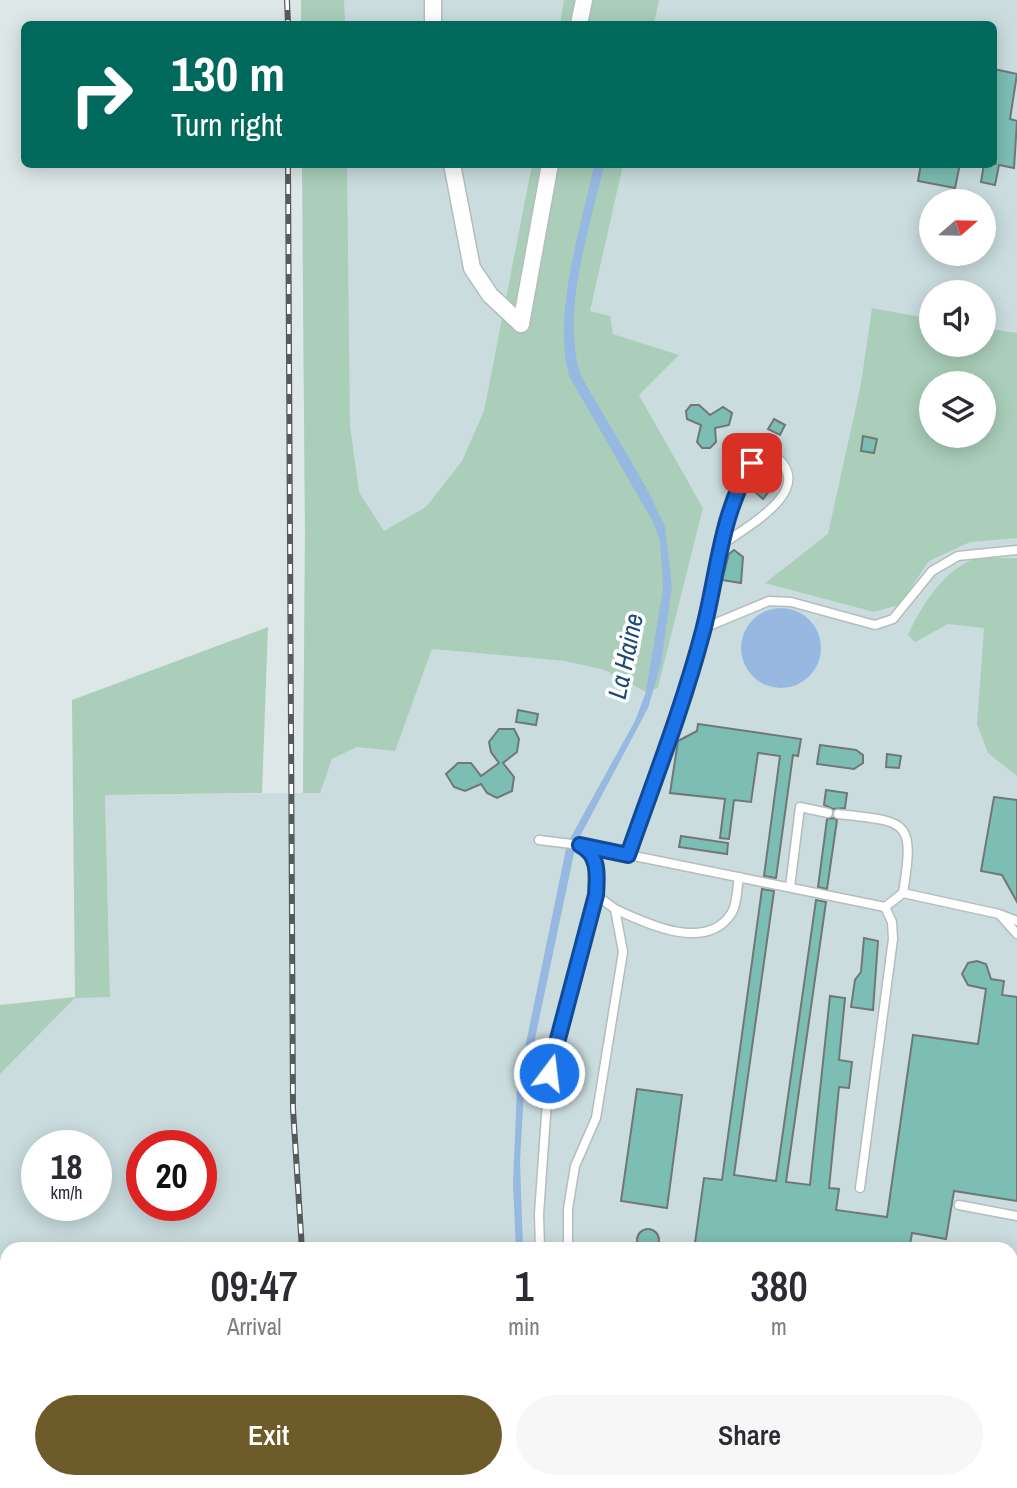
<!DOCTYPE html>
<html lang="en">
<head>
<meta charset="utf-8">
<style>
	body { margin:0; font-family:"Archivo Narrow",sans-serif; background:#f7f7f7; color:#2b2b33; height:100vh; display:flex; flex-direction:column; font-size:26px; white-space:nowrap }
	* { box-sizing:border-box; margin:0 }
	p { font-size:23px; color:#7c7c81 }
	.icon { flex:none; width:38px; height:38px; fill:none; stroke:currentColor; stroke-width:2; stroke-linecap:round; stroke-linejoin:round }
	.map { position:relative; flex:1; overflow:hidden }
	.side { position:absolute; left:0px; top:1242px; width:1018px; height:247px; display:flex; flex-direction:column; background:#fff; border-radius:21px 21px 0 0; box-shadow:0 4px 18px #0003 }
	.side>* { flex:none }
	.guide { position:absolute; left:21px; top:21px; width:976px; height:147px; border-radius:10px; box-shadow:0 4px 18px #0003; background:#00695c; color:#fff; overflow:hidden }
	.needle { width:46px; rotate:70deg }
	.fabs { position:absolute; left:919px; top:189px; display:grid; gap:14px }
	.fabs a { display:grid; place-items:center; width:77px; height:77px; border-radius:50%; background:#fff; box-shadow:0 4px 18px #0003; font-size:35px }
	.speed { position:absolute; left:21px; top:1130px; display:flex; gap:14px; font-size:35px; font-weight:700; text-align:center }
	.speed>* { display:grid; place-content:center; width:91px; height:91px; border-radius:50%; background:#fff; box-shadow:0 4px 18px #0003; line-height:1 }
	.speed small { font-size:18px; font-weight:400 }
	.speed .limit { border:10px solid #d22; background:#fff; color:#111 }
	.pin { position:absolute; display:grid; place-items:center; width:60px; height:60px; color:#fff; margin:-30px; border-radius:14px; box-shadow:0 4px 10px #0006 }
	.me { position:absolute; width:77px; margin:-38px; rotate:15deg; stroke-linejoin:round; filter:drop-shadow(0 0 5px #0008) }
	.turn { display:flex; align-items:center; gap:24px; height:147px; padding:0 35px; font-size:32px }
	.turn .icon { width:91px; height:91px; stroke-width:2.5 }
	.turn b { display:block; font-size:49px; line-height:60px }
	.eta { display:flex; justify-content:space-evenly; align-items:center; height:119px; text-align:center }
	.eta b { font-size:42px; font-weight:600; line-height:49px }
	.cta { display:flex; gap:14px; margin-top:auto; padding:14px 35px }
	.cta a { flex:1; height:80px; border-radius:42px; background:#6d5c2a; color:#fff; font-size:28px; font-weight:600; line-height:80px; text-align:center }
	.cta a+a { background:#f7f7f7; color:#2b2b33 }
	.map>svg:first-child { display:block }
	.built { fill:#cadcde; fill-rule:evenodd }
	.green { fill:#aaceba; fill-rule:evenodd }
	.water { fill:#97b9e1 }
	.building { fill:#7dbeb4; stroke:#707876; stroke-width:2 }
	.lines { fill:none; stroke-linecap:round; stroke-linejoin:round }
	.service-casing { stroke:#b4bcbd; stroke-width:11 }
	.minor-casing { stroke:#b4bcbd; stroke-width:19 }
	.service { stroke:#fff; stroke-width:8 }
	.minor { stroke:#fff; stroke-width:16 }
	.rail-casing { stroke:#555b5b; stroke-width:6 }
	.rail { stroke:#fff; stroke-width:3.5; stroke-dasharray:10; stroke-linecap:butt }
	.route-casing { stroke:#114b97; stroke-width:18 }
	.route { stroke:#1a73e8; stroke-width:12 }
	.labels { text-anchor:middle; dominant-baseline:central; stroke-width:7; stroke-linejoin:round; paint-order:stroke }
	.water-label { font-size:26px; font-style:italic; fill:#1a497a; stroke:#fff }
</style>
</head>
<body>
<div class="map">
<svg width="1017" height="1488" viewBox="0 0 1017 1488">
	<rect width="100%" height="100%" fill="#dee7e8"/>
	<path class="built" d="M 301,0 L 1017,0 L 1017,1488 L 0,1488 L 0,1074 L 75,997 L 110,996 L 105,795 L 303,793 L 305,533 L 302,165 L 994,164 L 994,24 L 301,24 ZM 931,201 L 984,201 L 984,254 L 931,254 ZM 931,292 L 984,292 L 984,345 L 931,345 ZM 613,334 L 679,355 L 639,395 L 703,508 L 658,688 ZM 931,383 L 984,383 L 984,436 L 931,436 ZM 362,623 L 546,659 L 432,649 L 395,750 L 357,747 L 332,759 ZM 37,1146 L 96,1146 L 96,1206 L 37,1206 ZM 142,1146 L 201,1146 L 201,1206 L 142,1206 ZM 7,1250 L 1012,1250 L 1012,1482 L 7,1482 Z"/>
	<g class="green">
		<polygon points="301,0 344,0 345,24 301,24"/>
		<polygon points="564,0 659,0 654,24 560,24"/>
		<polygon points="302,165 347,165 350,426 359,492 384,531 426,507 462,461 484,411 532,165 623,165 590,311 610,316 613,334 679,355 639,395 703,508 658,688 646,692 605,670 565,661 432,649 395,751 357,747 332,759 320,793 303,793 305,533"/>
		<path d="M 872,308 L 931,319 L 931,345 L 984,345 L 984,328 L 1017,333 L 1017,538 L 970,542 L 929,561 L 899,605 L 874,612 L 765,583 L 828,534 L 861,384 ZM 931,383 L 984,383 L 984,436 L 931,436 Z"/>
		<path d="M 1017,558 L 1017,776 L 988,753 L 977,724 L 984,628 L 948,624 L 915,642 L 908,635 C 920,608 943,571 972,560 C 984,556 1004,559 1017,558 Z"/>
		<polygon points="268,627 262,793 105,795 110,997 75,998 0,1074 0,1005 75,997 72,700"/>
	</g>
	<g class="water">
		<path d="M 594,165 L 604,165 C 590,229 560,312 581,376 L 646,487 L 665,526 L 672,587 L 661,664 L 648,708 L 576,844 L 524,1091 L 520,1161 L 523,1249 L 516,1250 L 513,1184 L 517,1087 L 567,844 L 635,721 L 646,692 L 663,588 L 660,541 L 653,522 L 569,376 C 552,313 581,229 594,165 Z"/>
		<circle cx="781" cy="648" r="40"/>
	</g>
	<g class="building">
		<polygon points="994,69 1017,74 1010,119 1017,121 1014,168 999,165 995,185 981,182 984,164 996,164"/>
		<polygon points="921,164 960,164 955,188 918,181"/>
		<polygon points="691,405 699,405 710,415 723,407 732,413 729,425 715,428 716,442 710,448 702,448 697,442 701,425 687,419 686,411"/>
		<polygon points="774,419 785,425 780,435 768,429"/>
		<polygon points="863,436 877,439 874,453 861,451"/>
		<polygon points="766,473 777,481 763,499 753,490"/>
		<polygon points="734,550 743,557 741,583 722,580 729,554"/>
		<polygon points="518,710 538,714 536,725 516,722"/>
		<polygon points="698,724 801,739 798,756 793,755 776,878 764,876 780,756 758,753 751,802 734,800 729,839 720,838 725,799 670,793 678,741 697,731"/>
		<polygon points="499,729 514,729 519,739 517,752 503,763 514,777 512,791 497,798 487,793 481,784 465,791 454,787 446,774 458,763 471,763 481,776 499,763 491,752 489,742"/>
		<polygon points="820,745 856,750 863,755 863,763 854,769 817,764"/>
		<polygon points="887,754 901,756 899,768 886,767"/>
		<polygon points="826,790 847,793 845,808 833,809 824,805"/>
		<polygon points="994,797 1017,800 1017,902 1002,875 981,871"/>
		<polygon points="833,818 837,820 827,889 818,887 827,819"/>
		<polygon points="681,836 728,843 727,854 679,847"/>
		<polygon points="762,889 774,891 734,1175 776,1181 816,900 826,902 786,1182 810,1185 830,996 845,998 839,1060 852,1062 849,1088 839,1087 829,1188 839,1189 836,1210 887,1217 913,1035 978,1044 986,989 968,985 962,974 968,963 977,961 986,964 991,979 1004,981 1002,995 1017,997 1017,1201 954,1191 946,1239 912,1233 909,1250 769,1250 739,1244 738,1250 694,1250 704,1178 722,1180"/>
		<polygon points="864,938 878,941 873,1010 851,1007 855,980 861,972"/>
		<polygon points="637,1089 682,1095 667,1208 621,1201"/>
		<circle cx="648" cy="1240" r="11"/>
	</g>
	<g class="lines">
		<g class="service-casing">
			<g id="service">
				<path d="M 704,628 C 711,592 727,485 754,462 C 760,456 766,456 774,455 C 819,490 745,527 720,546"/>
				<path d="M 838,814 C 908,822 915,819 903,893"/>
				<polyline points="539,840 580,845 885,907 903,893 999,914 1017,921"/>
				<polyline points="628,855 704,628 769,601 791,602 875,625 893,619 932,571 958,556 1017,550"/>
				<polyline points="790,887 800,807 828,813"/>
				<path d="M 615,909 C 647,924 706,952 731,914 C 737,906 737,888 739,877"/>
				<polyline points="1001,916 1017,934"/>
				<polyline points="860,1188 893,939 892,922 885,907"/>
				<polyline points="959,1205 1017,1216"/>
				<path d="M 540,1250 L 539,1214 L 549,1073 L 596,895 C 597,877 600,860 585,847"/>
				<polyline points="568,1250 568,1209 575,1166 596,1118 623,952 615,909 596,895"/>
				<polyline points="1012,1429 1017,1430"/>
				<polyline points="605,1482 610,1488"/>
			</g>
		</g>
		<g class="minor-casing">
			<g id="minor">
				<polyline points="433,0 433,24"/>
				<polyline points="579,24 584,0"/>
				<polyline points="452,164 472,268 490,295 521,324"/>
				<polyline points="521,324 550,164"/>
				<polyline points="587,1482 592,1488"/>
				<polyline points="489,1488 489,1482"/>
			</g>
		</g>
		<use href="#service" class="service"/>
		<use href="#minor" class="minor"/>
		<g class="rail-casing">
			<g id="rail">
				<polyline points="287,0 288,24"/>
				<polyline points="288,164 293,1109 302,1250"/>
				<polyline points="328,1482 329,1488"/>
			</g>
		</g>
		<use href="#rail" class="rail"/>
	</g>
	<g class="lines">
		<g class="route-casing">
			<path id="route" d="M 549,1073 L 596,895 C 597,876 600,855 580,845 L 628,855 C 654,781 683,707 703,631 C 718,574 720,515 752,463"/>
		</g>
		<use href="#route" class="route"/>
	</g>
	<g class="labels">
		<g class="water-label">
			<text transform="translate(625 656) rotate(-78)">La Haine</text>
		</g>
	</g>
</svg>
<div class="fabs">
<a><svg class="needle" viewBox="-14 -14 28 28"><path d="M0-13l5 13h-10z" fill="#e53935"/><path d="M0 13l5-13h-10z" fill="#7c7c81"/></svg></a>
<a><svg class="icon" aria-label="sound" viewBox="0 0 24 24"><path d="M4 9h4l5-4v14l-5-4H4zM17 9q2 3 0 6"/></svg></a>
<a><svg class="icon" aria-label="layers" viewBox="0 0 24 24"><path d="M12 4l9 5-9 5-9-5zM3 14l9 5 9-5"/></svg></a>
</div>
<div class="speed"><div>18<small>km/h</small></div><div class="limit">20</div></div>
<div class="pin" style="left:752px;top:463px;background:#d93025"><svg class="icon" aria-label="arrive" viewBox="0 0 24 24"><path d="M6 21V4h12l-3 4 3 4H6"/></svg></div>
<svg class="me" style="left:549px;top:1073px" viewBox="-20 -20 40 40"><circle r="17" fill="#1a73e8" stroke="#fff" stroke-width="3"/><path d="M0-11L8 9 0 5-8 9z" fill="#fff"/></svg>
<div class="guide">
<div class="turn"><svg class="icon" aria-label="right" viewBox="0 0 24 24"><path d="M7 20v-9h11M14 6l5 5-5 5"/></svg><div><b>130 m</b>Turn right</div></div>
</div>
<section class="side">
<div class="eta">
<div><b>09:47</b><p>Arrival</p></div>
<div><b>1</b><p>min</p></div>
<div><b>380</b><p>m</p></div>
</div>
<div class="cta"><a>Exit</a><a>Share</a></div>
</section>
</div>
</body>
</html>
